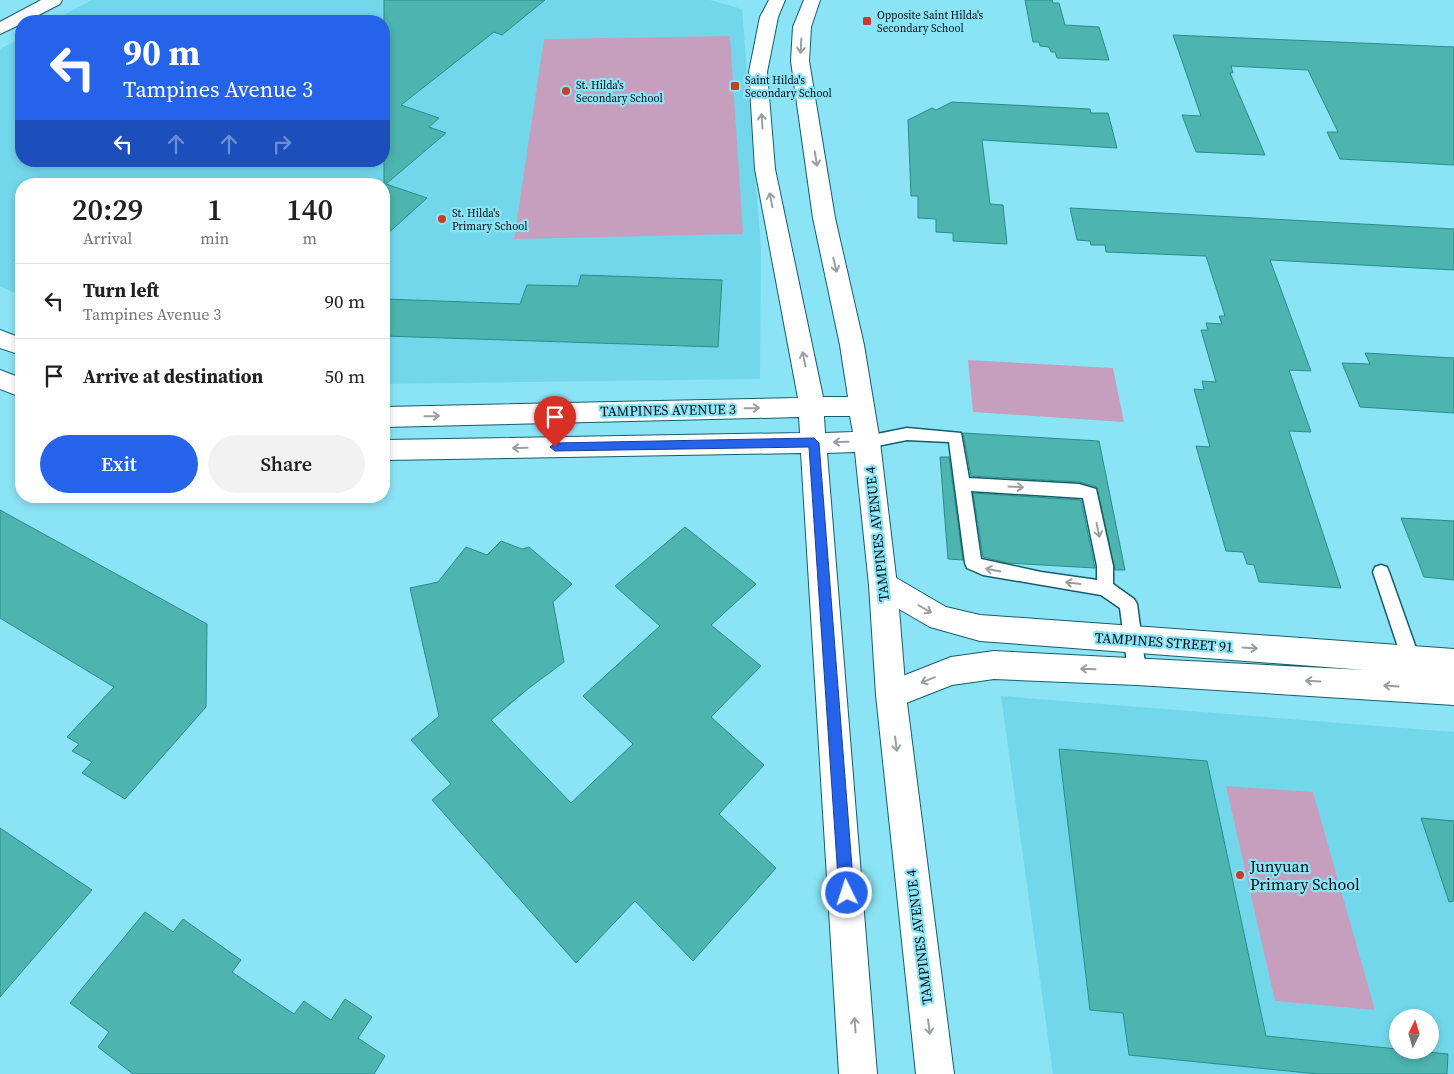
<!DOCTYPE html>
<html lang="en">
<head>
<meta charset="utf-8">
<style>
	body { margin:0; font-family:"Source Serif 4",serif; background:#f2f2f2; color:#202124; height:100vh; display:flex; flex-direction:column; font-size:19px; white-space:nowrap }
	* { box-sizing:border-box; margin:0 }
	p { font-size:16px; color:#757577 }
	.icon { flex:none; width:28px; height:28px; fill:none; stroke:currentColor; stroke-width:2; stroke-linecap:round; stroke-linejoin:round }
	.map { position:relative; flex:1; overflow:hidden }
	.side { position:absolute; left:15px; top:178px; width:375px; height:325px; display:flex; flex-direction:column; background:#fff; border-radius:20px; box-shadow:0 2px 8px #0003 }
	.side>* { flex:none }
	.banner { position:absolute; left:15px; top:15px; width:375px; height:152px; border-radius:20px; box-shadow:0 2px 8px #0003; background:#2563eb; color:#fff; overflow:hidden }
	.needle { width:32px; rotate:5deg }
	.tools { position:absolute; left:1389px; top:1009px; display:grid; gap:10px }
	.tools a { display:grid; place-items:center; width:50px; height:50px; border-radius:50%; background:#fff; box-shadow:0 2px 8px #0003; font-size:25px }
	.pin { position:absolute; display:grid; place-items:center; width:42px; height:42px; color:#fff; margin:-51px -21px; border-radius:50% 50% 50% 0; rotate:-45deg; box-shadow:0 0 5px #0007 }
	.pin .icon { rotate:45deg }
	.me { position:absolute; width:55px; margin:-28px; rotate:356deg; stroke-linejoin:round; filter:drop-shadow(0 0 4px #0008) }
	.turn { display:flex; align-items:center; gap:18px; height:105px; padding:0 25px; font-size:22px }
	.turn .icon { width:65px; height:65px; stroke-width:2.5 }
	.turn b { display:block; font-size:35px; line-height:42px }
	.lanes { display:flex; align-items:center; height:48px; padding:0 25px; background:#0003; justify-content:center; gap:25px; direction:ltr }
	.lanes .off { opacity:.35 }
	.eta { display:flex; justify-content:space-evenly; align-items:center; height:85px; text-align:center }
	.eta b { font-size:30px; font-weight:600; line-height:35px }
	.button { display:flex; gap:10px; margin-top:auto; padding:10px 25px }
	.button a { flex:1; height:58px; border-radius:30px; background:#2563eb; color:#fff; font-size:20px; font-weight:600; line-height:58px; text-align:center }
	.button a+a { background:#f2f2f2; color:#202124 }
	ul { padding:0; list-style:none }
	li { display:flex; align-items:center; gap:15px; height:75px; padding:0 25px; border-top:1px solid #e0e0e0 }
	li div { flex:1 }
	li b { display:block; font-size:19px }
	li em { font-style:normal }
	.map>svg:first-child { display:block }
	.built { fill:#73d7eb; fill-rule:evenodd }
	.green { fill:#c69fbf }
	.building { fill:#4db4b0; stroke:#298d8a }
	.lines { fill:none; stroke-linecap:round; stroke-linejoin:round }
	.lane-casing { stroke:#145e6b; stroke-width:3 }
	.street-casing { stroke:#145e6b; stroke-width:2 }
	.secondary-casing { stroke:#145e6b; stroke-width:2 }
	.lane { fill:#fff; fill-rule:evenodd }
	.street { fill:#fff; fill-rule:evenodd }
	.secondary { fill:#fff; fill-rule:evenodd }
	.oneway { stroke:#999fa0 }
	.route { fill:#2563eb; stroke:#184099 }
	.poi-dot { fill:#c83d25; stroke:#8be3f6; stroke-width:2 }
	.labels { text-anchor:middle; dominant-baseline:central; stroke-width:4.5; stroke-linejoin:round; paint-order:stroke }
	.far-poi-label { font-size:11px; fill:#000e12; stroke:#8be3f6; text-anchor:start }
	.street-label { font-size:14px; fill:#000e12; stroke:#8be3f6 }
	.near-poi-label { font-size:16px; fill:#000e12; stroke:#8be3f6; text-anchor:start }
</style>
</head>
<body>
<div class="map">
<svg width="1454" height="1074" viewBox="0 0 1454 1074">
	<rect width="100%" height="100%" fill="#8be3f6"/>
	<g class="built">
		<polygon points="92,0 710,0 742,9 761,248 760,379 384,384 384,184 21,184 21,296 0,286 0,49 21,38 21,161 384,161 384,21 52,21"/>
		<path d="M 1001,696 L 1454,732 L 1454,1074 L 1053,1074 ZM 1398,1018 L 1430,1018 L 1430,1050 L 1398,1050 Z"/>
	</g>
	<g class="green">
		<polygon points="730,36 743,234 514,239 544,39"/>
		<polygon points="968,360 1113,368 1124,422 973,412"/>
		<polygon points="1226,786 1313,792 1375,1010 1275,1001"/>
	</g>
	<g class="building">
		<polygon points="384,0 545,0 502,35 494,32 401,105 439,118 429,127 446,133 386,184 427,198 384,237"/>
		<polygon points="1025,0 1052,0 1053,3 1059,3 1065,25 1099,27 1109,60 1057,58 1055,52 1051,52 1049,47 1040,46 1039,42 1033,42"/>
		<polygon points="1173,35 1454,47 1454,165 1340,159 1327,132 1338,132 1308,70 1231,66 1233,73 1230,73 1265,155 1196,152 1182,115 1201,116"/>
		<polygon points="952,102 1090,109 1091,113 1108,113 1117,148 982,140 990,204 1003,205 1007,244 953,241 953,233 936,232 936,219 918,218 918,196 911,196 908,120 932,108 936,110"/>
		<polygon points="1070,208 1454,229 1454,270 1270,260 1311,371 1289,370 1311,432 1289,431 1341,588 1259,582 1254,565 1247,564 1243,552 1226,551 1196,446 1210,447 1194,389 1204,390 1202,381 1216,382 1201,330 1208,330 1206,323 1222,324 1219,316 1225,316 1206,256 1106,252 1105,245 1091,245 1090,241 1077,240"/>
		<polygon points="581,275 722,280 718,347 384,336 384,299 520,304 527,285 578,286"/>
		<polygon points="1365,353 1454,358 1454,413 1360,407 1342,363 1370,364"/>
		<polygon points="963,433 1099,441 1125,570 1115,570 1097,487 1079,482 971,476"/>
		<polygon points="940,457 949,457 963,560 948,559"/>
		<polygon points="973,493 1081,500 1095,568 1007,563 983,557"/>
		<polygon points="0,510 207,624 206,707 125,799 82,773 92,762 72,751 79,744 67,737 114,687 0,618"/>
		<polygon points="1401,518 1454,521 1454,580 1424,577"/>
		<polygon points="685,527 756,584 711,625 761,666 711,717 764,765 719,814 776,868 693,961 635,901 576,963 432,800 451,784 411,740 439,716 410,588 438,582 466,547 487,555 501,541 522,549 529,547 572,584 553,602 564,662 529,688 491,720 571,803 633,744 583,696 660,626 615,586"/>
		<polygon points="1059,749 1207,761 1266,1036 1448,1054 1447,1074 1318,1074 1129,1055 1123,1013 1090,1010"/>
		<polygon points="1421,818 1454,821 1454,901 1449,902"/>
		<polygon points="0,828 92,890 0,997"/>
		<polygon points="145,912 173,932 183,919 241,960 232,972 294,1014 304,1001 331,1020 345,999 372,1017 358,1038 385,1056 374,1074 133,1074 98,1047 109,1032 70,1003"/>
	</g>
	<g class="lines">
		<g class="lane-casing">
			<g id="lane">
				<path d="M 907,428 L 961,433 L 969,478 L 1079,484 L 1096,489 L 1113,566 L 1113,584 L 1134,599 L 1137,604 L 1146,671 L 1143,677 L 1137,679 L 1131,677 L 1128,671 L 1120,608 L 1101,595 L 983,575 L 967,568 L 965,563 L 949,442 L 907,440 L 867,448 L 862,446 L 859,442 L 862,438 L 867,436 ZM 971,491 L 1083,498 L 1097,566 L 1097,580 L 1041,572 L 981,559 Z"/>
				<polygon points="1381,565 1387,567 1389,572 1422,665 1419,671 1413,673 1407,671 1404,665 1373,572 1375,567"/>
			</g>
		</g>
		<g class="street-casing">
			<g id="street">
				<polygon points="41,0 62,0 60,4 27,21 21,21 21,24 0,34 0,22"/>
				<polygon points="883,573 893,576 946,607 980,615 1454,649 1454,705 1137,685 994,679 952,685 891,709 880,705 876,695 880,685 951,657 994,651 1365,670 980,641 930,627 873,594 869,585 873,576"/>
			</g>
		</g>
		<g class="secondary-casing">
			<g id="secondary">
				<path d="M 769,0 L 785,0 L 778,17 L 767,72 L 775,169 L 823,397 L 848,397 L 840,345 L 813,218 L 791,61 L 793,27 L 804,0 L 820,0 L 811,27 L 809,61 L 835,218 L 864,345 L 880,442 L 897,585 L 906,695 L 954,1074 L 916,1074 L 876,695 L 869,585 L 855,452 L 827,453 L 877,1074 L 839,1074 L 801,453 L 384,460 L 384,440 L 800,433 L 799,417 L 384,427 L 384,407 L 798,398 L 755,169 L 749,72 L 760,17 ZM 824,416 L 850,416 L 853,432 L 825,433 Z"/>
				<polygon points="0,330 21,338 21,355 0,348"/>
				<polygon points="0,370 21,378 21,397 0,389"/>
			</g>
		</g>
		<use href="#lane" class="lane"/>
		<use href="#street" class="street"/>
		<use href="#secondary" class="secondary"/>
	</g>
	<defs><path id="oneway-shaft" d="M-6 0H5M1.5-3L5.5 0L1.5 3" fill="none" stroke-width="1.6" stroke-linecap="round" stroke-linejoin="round" transform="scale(1.25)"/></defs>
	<g class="oneway">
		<use href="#oneway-shaft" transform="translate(801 46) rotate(93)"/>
		<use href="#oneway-shaft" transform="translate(762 121) rotate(-94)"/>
		<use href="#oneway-shaft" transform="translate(816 159) rotate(81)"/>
		<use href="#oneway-shaft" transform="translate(771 200) rotate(-101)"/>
		<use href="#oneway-shaft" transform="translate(835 265) rotate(77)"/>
		<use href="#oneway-shaft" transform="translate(804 359) rotate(-101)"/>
		<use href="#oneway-shaft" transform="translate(752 408) rotate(-1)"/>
		<use href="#oneway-shaft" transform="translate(432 416) rotate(-1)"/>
		<use href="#oneway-shaft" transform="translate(841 442) rotate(179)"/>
		<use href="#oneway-shaft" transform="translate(520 448) rotate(179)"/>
		<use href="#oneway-shaft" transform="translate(1016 487) rotate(3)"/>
		<use href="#oneway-shaft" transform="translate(1098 530) rotate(78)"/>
		<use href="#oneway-shaft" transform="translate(993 570) rotate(-169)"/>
		<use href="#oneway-shaft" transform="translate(1073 583) rotate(-173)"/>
		<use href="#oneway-shaft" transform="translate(925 609) rotate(30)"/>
		<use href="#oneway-shaft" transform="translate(1250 648) rotate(4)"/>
		<use href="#oneway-shaft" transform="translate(1088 669) rotate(-178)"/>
		<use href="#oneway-shaft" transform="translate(928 680) rotate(158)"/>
		<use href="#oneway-shaft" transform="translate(1313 681) rotate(-177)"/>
		<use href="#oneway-shaft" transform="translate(1391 686) rotate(-176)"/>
		<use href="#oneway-shaft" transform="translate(896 744) rotate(83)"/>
		<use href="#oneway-shaft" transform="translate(855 1025) rotate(-94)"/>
		<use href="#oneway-shaft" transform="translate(929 1027) rotate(83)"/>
	</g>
	<polygon class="route" points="814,438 819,443 854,893 852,898 847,901 842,898 839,893 809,447 555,451 550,447 555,443"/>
	<g class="poi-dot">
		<rect x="862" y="16" width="10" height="10" rx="2.5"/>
		<rect x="730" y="81" width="10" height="10" rx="2.5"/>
		<circle cx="566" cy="91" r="5"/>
		<circle cx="442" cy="219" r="5"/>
		<circle cx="1240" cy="875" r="5"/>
	</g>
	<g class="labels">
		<g class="far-poi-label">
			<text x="877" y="15">Opposite Saint Hilda's<tspan x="877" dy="13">Secondary School</tspan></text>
			<text x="745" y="80">Saint Hilda's<tspan x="745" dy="13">Secondary School</tspan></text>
			<text x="576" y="85">St. Hilda's<tspan x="576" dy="13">Secondary School</tspan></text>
			<text x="452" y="213">St. Hilda's<tspan x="452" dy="13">Primary School</tspan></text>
		</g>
		<g class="street-label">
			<text transform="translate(668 410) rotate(-1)">TAMPINES AVENUE 3</text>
			<text transform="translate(877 534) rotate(-96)">TAMPINES AVENUE 4</text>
			<text transform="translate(1164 642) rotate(4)">TAMPINES STREET 91</text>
			<text transform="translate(919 937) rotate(-97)">TAMPINES AVENUE 4</text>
		</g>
		<g class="near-poi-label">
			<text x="1250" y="866">Junyuan<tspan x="1250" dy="18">Primary School</tspan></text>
		</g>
	</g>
</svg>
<div class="tools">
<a><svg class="needle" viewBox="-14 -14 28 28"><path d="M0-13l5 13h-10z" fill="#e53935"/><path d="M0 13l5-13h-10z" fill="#757577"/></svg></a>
</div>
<div class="pin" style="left:555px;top:447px;background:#d93025"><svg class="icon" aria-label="arrive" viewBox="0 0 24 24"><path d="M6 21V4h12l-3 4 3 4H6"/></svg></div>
<svg class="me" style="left:847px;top:893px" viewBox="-20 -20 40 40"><circle r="17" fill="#2563eb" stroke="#fff" stroke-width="3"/><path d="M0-11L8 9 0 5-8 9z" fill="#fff"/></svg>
<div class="banner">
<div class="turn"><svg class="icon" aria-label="left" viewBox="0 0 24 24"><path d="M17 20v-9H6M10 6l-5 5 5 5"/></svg><div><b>90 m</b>Tampines Avenue 3</div></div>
<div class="lanes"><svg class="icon" aria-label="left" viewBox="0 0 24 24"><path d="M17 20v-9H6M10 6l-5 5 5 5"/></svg><svg class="icon off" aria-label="ahead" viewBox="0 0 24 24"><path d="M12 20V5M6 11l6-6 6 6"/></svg><svg class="icon off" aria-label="ahead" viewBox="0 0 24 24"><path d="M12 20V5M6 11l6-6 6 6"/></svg><svg class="icon off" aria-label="right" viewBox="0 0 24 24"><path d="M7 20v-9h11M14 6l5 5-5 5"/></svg></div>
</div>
<section class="side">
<div class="eta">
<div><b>20:29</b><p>Arrival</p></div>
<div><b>1</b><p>min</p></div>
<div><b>140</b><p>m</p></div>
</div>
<ul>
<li><svg class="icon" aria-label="left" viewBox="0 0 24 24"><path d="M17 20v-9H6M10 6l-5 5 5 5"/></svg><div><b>Turn left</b><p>Tampines Avenue 3</p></div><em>90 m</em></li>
<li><svg class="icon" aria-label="arrive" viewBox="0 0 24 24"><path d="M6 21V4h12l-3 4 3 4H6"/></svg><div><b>Arrive at destination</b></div><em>50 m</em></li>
</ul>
<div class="button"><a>Exit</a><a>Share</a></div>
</section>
</div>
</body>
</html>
